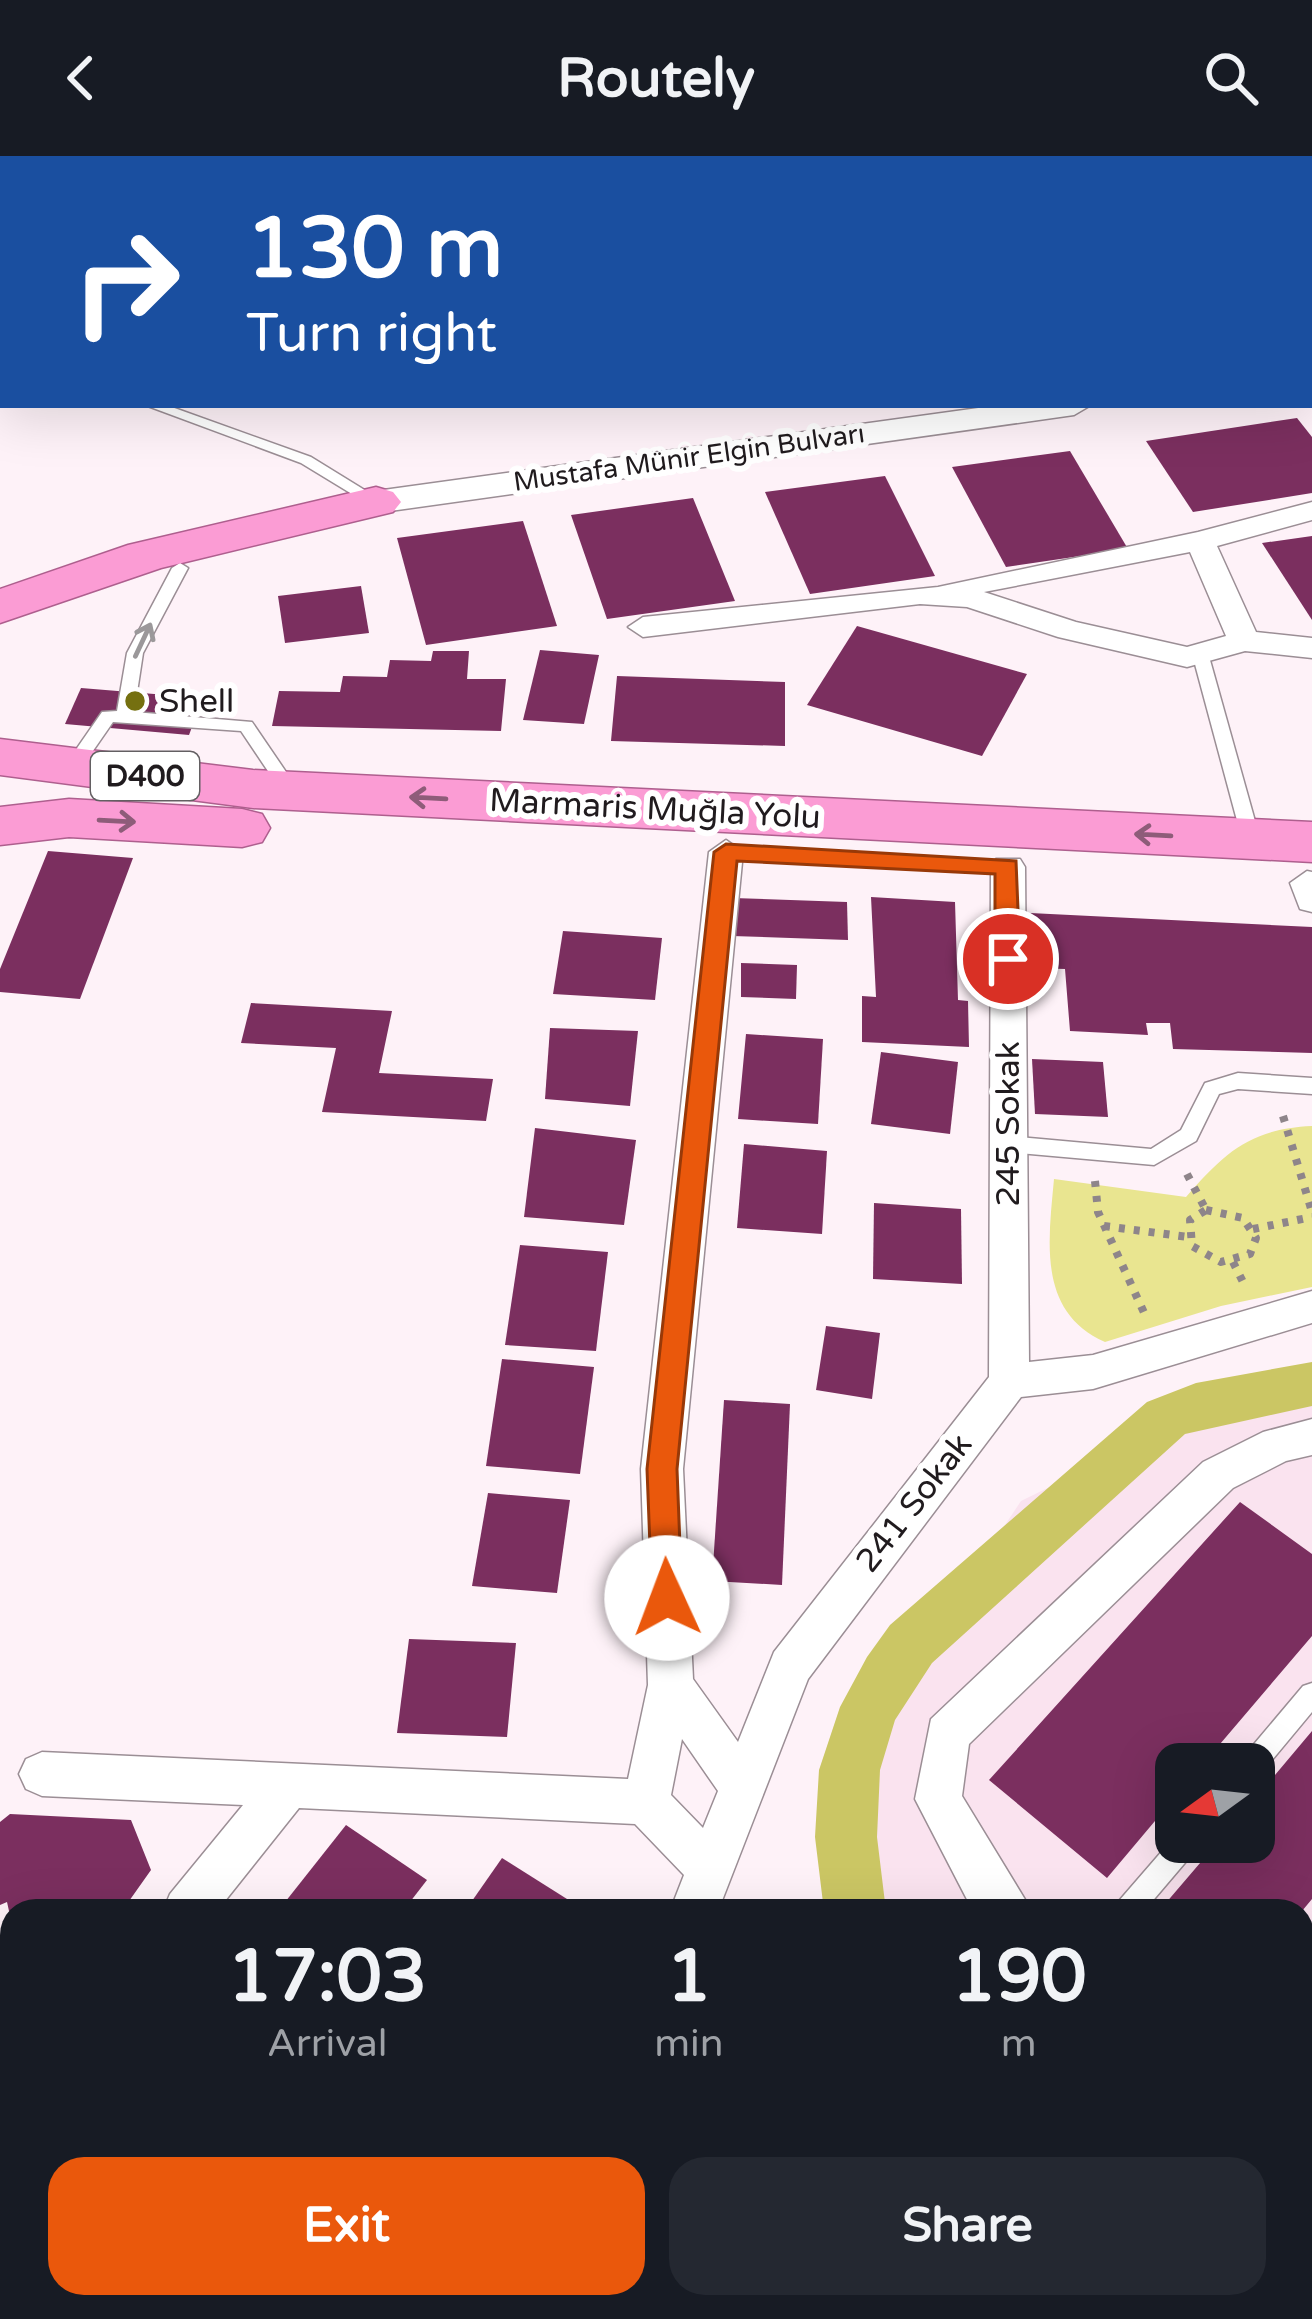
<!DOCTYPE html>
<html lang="en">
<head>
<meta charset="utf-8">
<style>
	body { margin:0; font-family:"Varela Round",sans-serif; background:#242831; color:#f1f3f6; height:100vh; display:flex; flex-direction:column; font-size:45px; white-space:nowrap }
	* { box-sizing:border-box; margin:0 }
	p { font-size:39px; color:#9ea1a6 }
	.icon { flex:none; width:66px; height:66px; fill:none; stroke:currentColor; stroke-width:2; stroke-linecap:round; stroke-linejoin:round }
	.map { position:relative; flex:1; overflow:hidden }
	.panel { position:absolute; left:0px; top:1743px; width:1314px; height:420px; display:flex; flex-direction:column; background:#171b24; border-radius:36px 36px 0 0; box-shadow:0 12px 48px #0002 }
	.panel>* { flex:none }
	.guide { position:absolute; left:0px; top:0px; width:1314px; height:252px; box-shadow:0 12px 48px #0002; background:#1a4fa0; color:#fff; overflow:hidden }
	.needle { width:78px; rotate:255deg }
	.controls { position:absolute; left:1155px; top:1587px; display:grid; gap:24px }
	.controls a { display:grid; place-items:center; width:120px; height:120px; border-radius:24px; background:#171b24; box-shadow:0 12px 48px #0002; font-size:60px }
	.pin { position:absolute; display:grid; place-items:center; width:102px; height:102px; color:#fff; margin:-51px; border:6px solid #fff; border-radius:50%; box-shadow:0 3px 12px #0007 }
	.me { position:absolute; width:132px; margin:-66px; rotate:358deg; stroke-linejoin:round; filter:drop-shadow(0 0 9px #0008) }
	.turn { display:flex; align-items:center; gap:42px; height:252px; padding:0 48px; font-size:54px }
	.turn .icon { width:156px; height:156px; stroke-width:2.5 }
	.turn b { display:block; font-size:84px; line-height:102px }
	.eta { display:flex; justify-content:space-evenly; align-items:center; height:204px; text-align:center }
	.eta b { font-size:72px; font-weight:800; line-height:84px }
	.primary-button { display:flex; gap:24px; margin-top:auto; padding:24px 48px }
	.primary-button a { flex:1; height:138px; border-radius:36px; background:#ea580c; color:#fff; font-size:48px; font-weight:800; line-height:138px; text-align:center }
	.primary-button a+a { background:#242831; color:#f1f3f6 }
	header { display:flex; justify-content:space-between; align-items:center; height:156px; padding:0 48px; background:#171b24; font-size:54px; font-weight:800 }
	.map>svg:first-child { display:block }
	.built { fill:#fae3ef; fill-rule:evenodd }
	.green { fill:#e9e590 }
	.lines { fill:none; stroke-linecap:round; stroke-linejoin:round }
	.stream { fill:#cbc664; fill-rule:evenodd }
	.canal { fill:#cbc664; fill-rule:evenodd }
	.building { fill:#7b2f5f }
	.service-casing { stroke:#9b8e95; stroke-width:3 }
	.pedestrian-casing { stroke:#9b8e95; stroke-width:3 }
	.minor-casing { stroke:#9b8e95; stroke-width:3 }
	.tertiary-casing { stroke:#9b8e95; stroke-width:3 }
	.trunk-casing { stroke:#ae5f8e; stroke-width:3 }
	.path-far1 { stroke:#8e858a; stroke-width:6; stroke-dasharray:4.5 6; stroke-linecap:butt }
	.path { stroke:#8e858a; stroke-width:8; stroke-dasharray:6 9; stroke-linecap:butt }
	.service { fill:#fff; fill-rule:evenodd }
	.pedestrian { fill:#fff; fill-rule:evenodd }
	.minor { fill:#fff; fill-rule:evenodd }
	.tertiary { fill:#fff; fill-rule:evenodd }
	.trunk { fill:#fb9cd4; fill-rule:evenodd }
	.oneway { stroke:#9b989a }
	.oneway2 { stroke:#8e5c79 }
	.route { fill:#ea580c; stroke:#983908; stroke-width:3 }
	.poi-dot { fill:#757010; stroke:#fff; stroke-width:4.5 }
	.labels { text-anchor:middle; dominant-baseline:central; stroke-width:12; stroke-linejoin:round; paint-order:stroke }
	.far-street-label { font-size:27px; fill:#201b1e; stroke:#fff }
	.shield { fill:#fff; stroke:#635f62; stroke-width:3 }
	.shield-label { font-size:30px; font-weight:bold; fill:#201b1e }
	.poi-label { font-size:33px; fill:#201b1e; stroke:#fff; text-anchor:start }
	.street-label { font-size:33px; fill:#201b1e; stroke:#fff }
</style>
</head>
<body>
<header><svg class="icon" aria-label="back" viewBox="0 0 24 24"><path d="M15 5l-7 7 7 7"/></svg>Routely<svg class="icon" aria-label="search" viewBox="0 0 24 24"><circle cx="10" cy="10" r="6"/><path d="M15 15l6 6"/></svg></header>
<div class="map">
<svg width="1312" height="2163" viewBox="0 0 1312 2163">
	<rect width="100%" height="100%" fill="#fef2f8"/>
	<path class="built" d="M 1312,1232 L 1312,2163 L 629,2163 L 636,2151 L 1302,2151 L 1302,1755 L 819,1755 L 877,1561 L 1021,1345 L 1218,1248 ZM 1176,1608 L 1254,1608 L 1254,1686 L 1176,1686 Z"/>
	<path class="green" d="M 1312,970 L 1312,1131 L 1221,1150 L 1105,1186 C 1038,1156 1048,1088 1054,1023 L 1186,1041 C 1226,995 1251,973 1312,970 Z"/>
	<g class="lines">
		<g class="stream">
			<polygon points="722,0 739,0 745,3 728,3"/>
			<rect x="1311" y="132" width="1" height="7"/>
		</g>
		<g class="canal">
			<polygon points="1312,1206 1312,1250 1185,1278 932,1507 895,1564 880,1614 877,1681 886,1755 824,1755 815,1681 819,1614 840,1551 867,1501 890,1469 1147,1246 1196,1227"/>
			<polygon points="652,2151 728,2151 723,2163 647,2163"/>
		</g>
	</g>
	<g class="building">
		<polygon points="1297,262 1312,281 1312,337 1193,356 1146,285"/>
		<polygon points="1070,295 1128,393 1006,411 952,311"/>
		<polygon points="885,320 935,420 810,438 765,336"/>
		<polygon points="693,342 735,445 607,463 571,359"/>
		<polygon points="523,365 557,470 426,489 397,382"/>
		<polygon points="1312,380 1312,464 1262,387"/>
		<polygon points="361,430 369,477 285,487 278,440"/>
		<polygon points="857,470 1027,518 982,600 807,549"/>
		<polygon points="540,494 599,499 584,568 523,564"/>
		<polygon points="433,495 469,495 467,523 506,523 501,575 272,570 279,535 340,536 343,520 387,521 390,504 431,505"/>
		<polygon points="617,520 785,526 785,590 611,585"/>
		<polygon points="81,532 203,542 189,579 65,568"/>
		<polygon points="48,695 133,702 80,843 0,836 0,813"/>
		<polygon points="871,741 955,746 958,844 968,845 969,891 862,886 862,840 876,841"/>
		<polygon points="733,742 847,746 848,784 732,780"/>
		<polygon points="1030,757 1312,771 1312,897 1173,893 1170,867 1146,867 1148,879 1070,875 1065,813 1033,812"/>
		<polygon points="563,775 662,782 655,844 553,838"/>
		<polygon points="741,807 797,809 796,843 741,841"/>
		<polygon points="251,847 392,855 379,917 493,923 486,965 322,956 336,892 241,887"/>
		<polygon points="550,872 638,875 630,950 545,943"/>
		<polygon points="746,878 823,883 818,968 738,963"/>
		<polygon points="881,896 958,906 950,978 871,968"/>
		<polygon points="1032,903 1103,906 1108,961 1035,958"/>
		<polygon points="535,972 636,984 624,1069 524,1061"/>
		<polygon points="744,988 827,995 822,1078 737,1072"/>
		<polygon points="874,1047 961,1053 962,1128 873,1123"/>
		<polygon points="520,1089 608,1096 596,1195 505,1189"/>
		<polygon points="826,1170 880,1177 872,1243 816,1234"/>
		<polygon points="502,1203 594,1211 580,1318 486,1310"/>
		<polygon points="724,1244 790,1248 782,1429 712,1425"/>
		<polygon points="488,1337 570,1344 557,1437 472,1430"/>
		<polygon points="1240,1346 1312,1398 1312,1480 1203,1608 1176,1608 1176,1640 1107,1722 989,1624"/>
		<polygon points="409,1483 516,1487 507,1581 397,1577"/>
		<polygon points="1312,1575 1312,1743 1302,1755 1159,1755 1218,1686 1254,1686 1254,1644"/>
		<polygon points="10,1658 131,1664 151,1714 122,1755 9,1755 7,1746 0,1749 0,1666"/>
		<polygon points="346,1669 427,1724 403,1755 278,1755"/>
		<polygon points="502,1702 586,1755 465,1755"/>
		<polygon points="1302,1957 1312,1966 1312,2163 929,2163 940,2151 1302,2151"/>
		<polygon points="160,2151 247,2151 254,2163 166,2163"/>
	</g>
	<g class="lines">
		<g class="service-casing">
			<g id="service">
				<polygon points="481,0 504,0 507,3 484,3"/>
				<polygon points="3,95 3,105 0,106 0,96"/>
				<rect x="0" y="193" width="3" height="9"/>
				<polygon points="145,249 166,249 311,301 384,346 376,351 370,349 301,307"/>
				<polygon points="180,407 188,412 143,497 134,556 252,566 299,635 296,639 284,639 241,575 113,566 79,615 67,615 64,611 102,556 117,555 127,497 172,412"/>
				<polygon points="1200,492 1208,497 1260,683 1251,689 1242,683 1192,497"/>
				<polygon points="1238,917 1312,922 1312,938 1238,933 1219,938 1196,985 1154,1009 1008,996 998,988 1008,980 1151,993 1181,974 1205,927"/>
				<polygon points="1312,1527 1312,1556 1262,1616 1254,1619 1254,1608 1241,1608 1244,1600 1303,1530"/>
				<polygon points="1176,1679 1176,1686 1199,1686 1195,1695 1144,1755 1114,1755 1118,1746"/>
			</g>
		</g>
		<g class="pedestrian-casing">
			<polygon id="pedestrian" points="295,0 346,0 348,3 297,3"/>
		</g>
		<g class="minor-casing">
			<g id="minor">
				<path d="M 1312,346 L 1312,364 L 1217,390 L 1256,476 L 1312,482 L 1312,502 L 1245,495 L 1187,511 L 1058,481 L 967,451 L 920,448 L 643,481 L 628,471 L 643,461 L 938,431 L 1198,376 ZM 1190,396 L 1226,480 L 1187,491 L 1076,466 L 984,436 Z"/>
				<path d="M 726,684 L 743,696 L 683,1313 L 693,1523 L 738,1586 L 774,1496 L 989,1221 L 991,711 L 996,703 L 1020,703 L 1025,711 L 1029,1206 L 1093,1199 L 1312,1135 L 1312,1167 L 1093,1233 L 1021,1241 L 808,1523 L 718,1755 L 670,1755 L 684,1719 L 635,1668 L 299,1652 L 217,1755 L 163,1755 L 170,1738 L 243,1649 L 42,1640 L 26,1633 L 19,1618 L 26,1603 L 42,1596 L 628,1623 L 648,1529 L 641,1313 L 709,696 ZM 682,1583 L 718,1635 L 703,1672 L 671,1639 Z"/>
				<polygon points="1307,715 1312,716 1312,756 1300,753 1290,727"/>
				<polygon points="1312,1263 1312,1299 1286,1305 1233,1332 969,1588 962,1640 1032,1755 973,1755 915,1643 931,1563 1203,1306 1263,1276"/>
				<polygon points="1312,1800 1312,1857 1302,1862 1302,1805"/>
				<polygon points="1302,1873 1312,1877 1312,1932 1302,1928"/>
				<polygon points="12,1945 12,2064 0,2059 0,1949"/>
				<polygon points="31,2151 85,2151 90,2163 36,2163"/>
				<polygon points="514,2151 570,2151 565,2163 509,2163"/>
				<polygon points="812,2151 871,2151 866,2163 807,2163"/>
			</g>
		</g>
		<g class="tertiary-casing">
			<g id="tertiary">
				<rect x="1311" y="212" width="1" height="20"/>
				<polygon points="1000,249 1091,249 1074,259 376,357 358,346 376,335"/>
			</g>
		</g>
		<g class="trunk-casing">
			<g id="trunk">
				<polygon points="376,331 393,336 401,346 393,356 161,412 0,467 0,433 128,389"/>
				<polygon points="0,583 253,614 1312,666 1312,706 253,652 0,619"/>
				<polygon points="69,643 242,653 262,658 270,672 262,686 242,691 69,681 0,689 0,651"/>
			</g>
		</g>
		<g class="path-far1">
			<polyline points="51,0 57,3"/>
			<polyline points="37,3 42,0"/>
		</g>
		<g class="path">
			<polyline points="1283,960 1312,1056"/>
			<polyline points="1187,1018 1206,1054"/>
			<polyline points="1095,1025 1098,1056 1146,1161"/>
			<polygon points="1206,1054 1243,1062 1256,1082 1250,1098 1221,1106 1192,1090 1190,1064"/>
			<polyline points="1104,1070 1188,1081"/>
			<polyline points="1253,1073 1312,1061"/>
			<polyline points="1233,1106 1246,1132"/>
		</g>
		<use href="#service" class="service"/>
		<use href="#pedestrian" class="pedestrian"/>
		<use href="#minor" class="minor"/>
		<use href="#tertiary" class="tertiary"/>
		<use href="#trunk" class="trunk"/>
	</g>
	<defs><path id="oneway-shaft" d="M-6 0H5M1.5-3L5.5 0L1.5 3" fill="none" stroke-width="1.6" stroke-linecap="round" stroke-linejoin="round" transform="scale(3)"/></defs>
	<use class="oneway" href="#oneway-shaft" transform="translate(143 484) rotate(-65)"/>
	<g class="oneway2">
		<use href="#oneway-shaft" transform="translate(428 642) rotate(-177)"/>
		<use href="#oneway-shaft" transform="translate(117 665) rotate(3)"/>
		<use href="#oneway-shaft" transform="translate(1153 679) rotate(-177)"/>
	</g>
	<polygon class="route" points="726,688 1016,705 1020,803 1008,812 995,803 995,718 737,705 677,1313 682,1442 678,1452 667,1456 656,1452 652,1442 647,1313 714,696"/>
	<circle class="poi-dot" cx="135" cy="545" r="12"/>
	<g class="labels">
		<g class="far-street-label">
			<text transform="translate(689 302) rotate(-8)">Mustafa Münir Elgin Bulvarı</text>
		</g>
		<rect class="shield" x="91" y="596" width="108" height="48" rx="9"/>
		<g class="shield-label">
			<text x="145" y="620">D400</text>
		</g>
		<g class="poi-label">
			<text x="159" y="545">Shell</text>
		</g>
		<g class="street-label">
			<text transform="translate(655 653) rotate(3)">Marmaris Muğla Yolu</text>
			<text transform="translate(1008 968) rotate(-90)">245 Sokak</text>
			<text transform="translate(914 1347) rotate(-52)">241 Sokak</text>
		</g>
	</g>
</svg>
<div class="controls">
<a><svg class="needle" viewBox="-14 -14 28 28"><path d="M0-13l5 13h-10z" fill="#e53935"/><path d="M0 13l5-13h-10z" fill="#9ea1a6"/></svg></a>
</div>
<div class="pin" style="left:1008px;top:803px;background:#d93025"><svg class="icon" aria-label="arrive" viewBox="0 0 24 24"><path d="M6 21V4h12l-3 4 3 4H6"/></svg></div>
<svg class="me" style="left:667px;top:1442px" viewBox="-20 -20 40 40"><circle r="19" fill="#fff"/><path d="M0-13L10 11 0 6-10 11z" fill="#ea580c"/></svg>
<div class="guide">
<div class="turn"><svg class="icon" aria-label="right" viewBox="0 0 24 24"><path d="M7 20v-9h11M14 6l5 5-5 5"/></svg><div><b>130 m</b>Turn right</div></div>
</div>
<section class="panel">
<div class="eta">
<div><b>17:03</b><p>Arrival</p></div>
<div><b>1</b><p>min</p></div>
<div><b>190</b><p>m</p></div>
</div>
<div class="primary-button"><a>Exit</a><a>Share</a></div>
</section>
</div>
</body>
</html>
